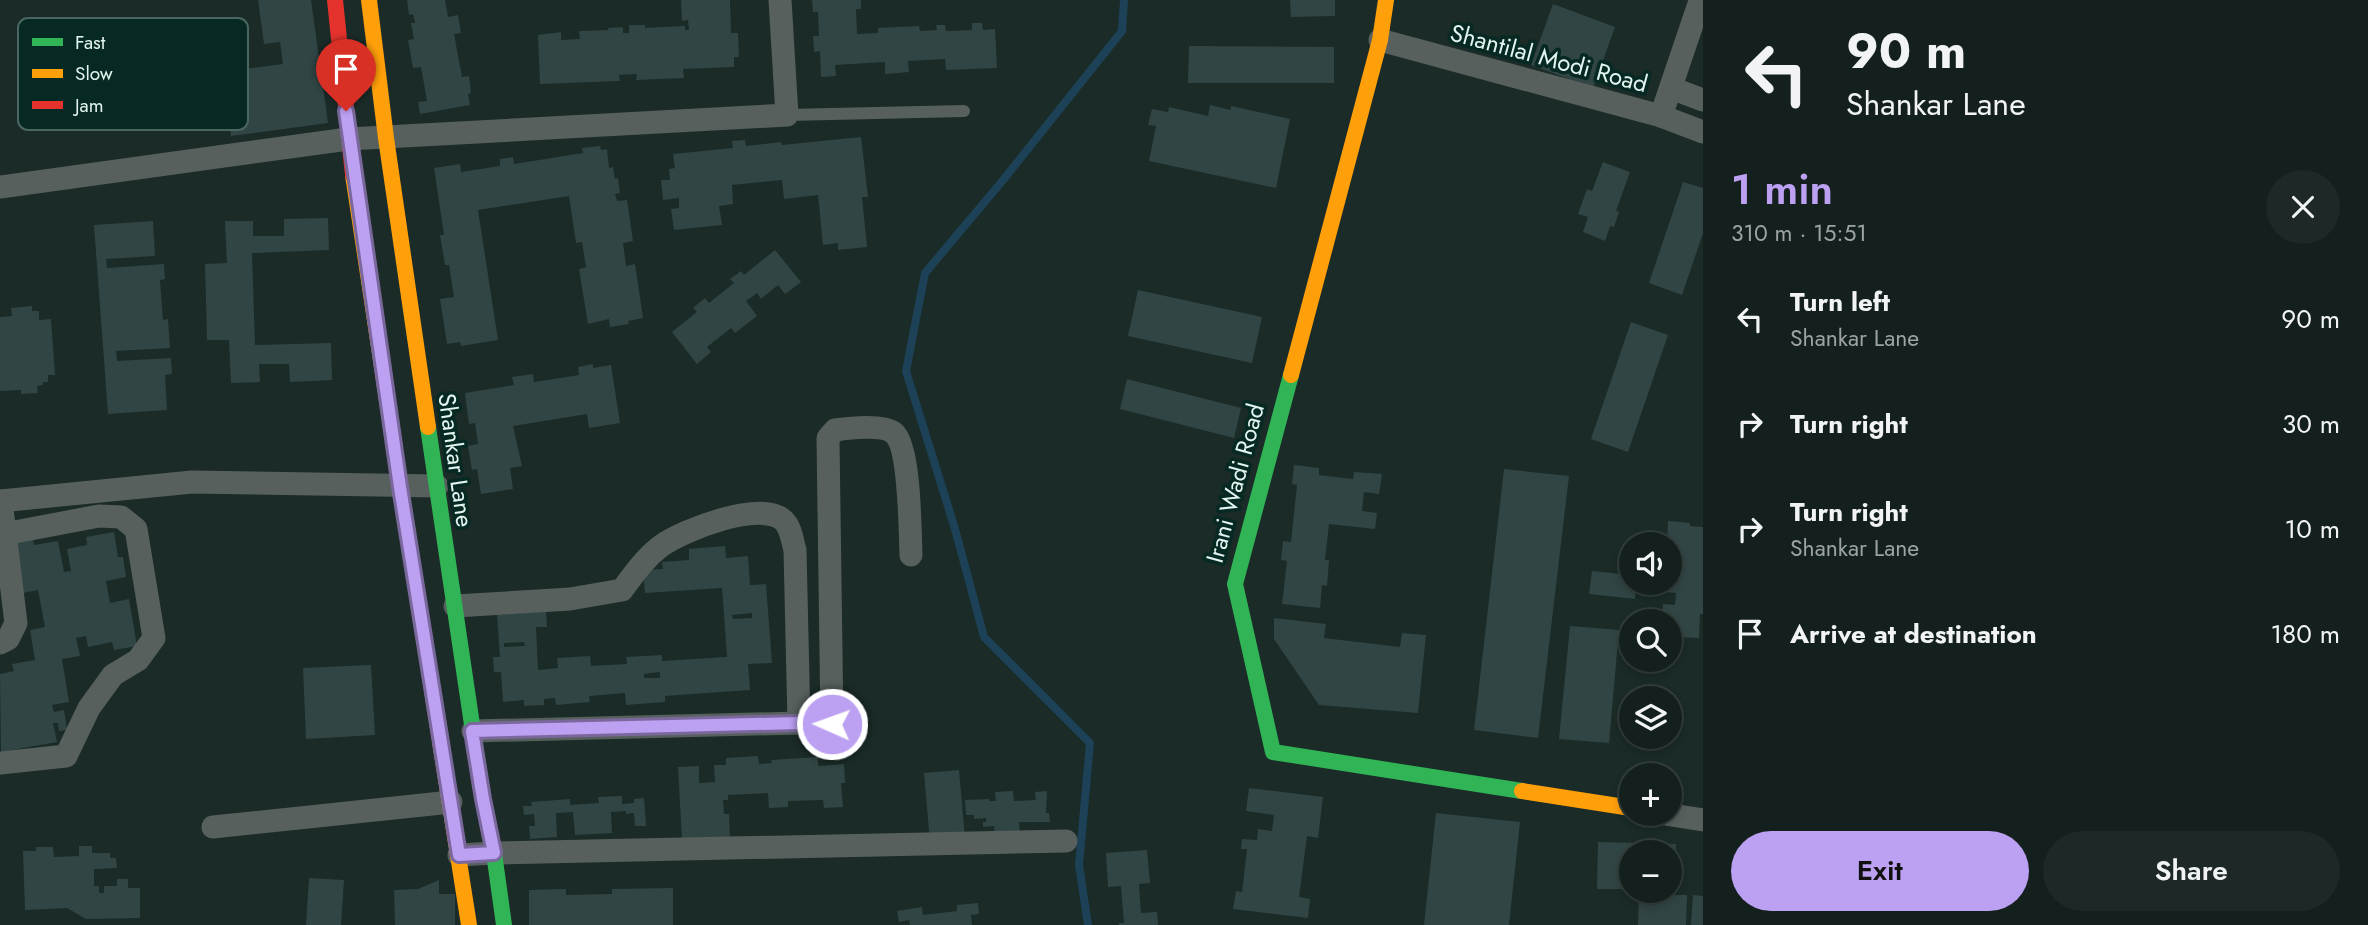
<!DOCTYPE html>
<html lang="en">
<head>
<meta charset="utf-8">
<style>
	body { margin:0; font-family:Jost,sans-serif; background:#1d2827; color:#f1f3f6; height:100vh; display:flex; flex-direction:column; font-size:26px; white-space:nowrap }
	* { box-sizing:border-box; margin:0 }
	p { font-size:23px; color:#9da3a4 }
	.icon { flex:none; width:38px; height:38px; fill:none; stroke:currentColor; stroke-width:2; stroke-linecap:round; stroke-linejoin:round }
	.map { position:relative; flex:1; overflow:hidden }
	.side { display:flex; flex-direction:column; background:#14201e; width:665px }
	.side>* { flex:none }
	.top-card { background:#14201e; color:#f1f3f6; overflow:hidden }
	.tools { position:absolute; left:1619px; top:532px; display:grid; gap:14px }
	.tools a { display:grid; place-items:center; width:63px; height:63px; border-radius:50%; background:#14201e; box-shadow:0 4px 10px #0003,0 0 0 2px #333e3c; font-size:35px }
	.pin { position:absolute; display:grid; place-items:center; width:60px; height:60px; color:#fff; margin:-72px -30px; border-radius:50% 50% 50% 0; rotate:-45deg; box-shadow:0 0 7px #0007 }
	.pin .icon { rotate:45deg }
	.me { position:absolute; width:77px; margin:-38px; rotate:272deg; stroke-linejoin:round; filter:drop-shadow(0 0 5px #0008) }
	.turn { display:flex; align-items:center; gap:24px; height:147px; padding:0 28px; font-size:32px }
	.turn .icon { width:91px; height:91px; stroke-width:2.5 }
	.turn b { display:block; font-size:49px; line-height:60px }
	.round { display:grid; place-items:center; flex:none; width:74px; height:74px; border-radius:37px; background:#1d2827 }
	.headline { display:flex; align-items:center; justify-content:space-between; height:119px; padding:0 28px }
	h1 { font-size:42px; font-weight:600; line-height:52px; color:#bca0f2 }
	.button { display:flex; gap:14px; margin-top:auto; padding:14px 28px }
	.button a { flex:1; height:80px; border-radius:42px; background:#bca0f2; color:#111; font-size:28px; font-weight:600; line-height:80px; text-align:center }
	.button a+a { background:#1d2827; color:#f1f3f6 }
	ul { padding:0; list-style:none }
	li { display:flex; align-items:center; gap:21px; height:105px; padding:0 28px }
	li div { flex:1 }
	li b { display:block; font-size:26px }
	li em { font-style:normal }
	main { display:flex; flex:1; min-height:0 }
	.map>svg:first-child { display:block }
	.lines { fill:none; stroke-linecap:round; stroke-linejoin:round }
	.stream { stroke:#1d4257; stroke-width:8 }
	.building { fill:#314544; fill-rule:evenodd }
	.lane { stroke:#57605c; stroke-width:12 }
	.street { stroke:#57605c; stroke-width:23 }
	.fast { stroke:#30b455; stroke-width:16 }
	.slow { stroke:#ff9f0a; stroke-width:16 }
	.jam { stroke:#e5322d; stroke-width:16 }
	.route-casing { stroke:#7a689d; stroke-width:18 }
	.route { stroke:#bca0f2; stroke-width:12 }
	.labels { text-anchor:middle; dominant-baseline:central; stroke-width:7; stroke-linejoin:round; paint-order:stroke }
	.street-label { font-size:24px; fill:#e3f5f0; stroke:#072923 }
	.key { fill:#072923; stroke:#496660; stroke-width:2 }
	.key-label { font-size:19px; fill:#e3f5f0 }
</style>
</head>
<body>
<main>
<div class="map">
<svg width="1703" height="925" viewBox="0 0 1703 925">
	<rect width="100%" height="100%" fill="#1a2b28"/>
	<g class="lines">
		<polyline class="stream" points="1088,925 1079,865 1090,743 984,637 955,529 906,371 925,273 1004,179 1122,31 1124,0"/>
	</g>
	<g class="building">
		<polygon points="258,0 311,0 328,123 231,136 223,72 283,64 280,42 264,44"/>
		<polygon points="407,0 445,0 448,17 458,15 461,33 454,34 462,77 469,76 471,93 468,94 470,105 420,114 418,102 427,101 421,67 413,68 408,40 414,39 411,23 415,23 413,14 409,15"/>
		<polygon points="681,0 730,0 731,33 738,33 739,57 734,57 734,67 683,69 684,78 636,80 637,74 619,75 620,81 540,84 538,35 561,32 561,40 580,39 579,31 608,30 608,28 623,27 623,33 629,33 629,25 645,25 645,28 685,26 685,30 689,30 688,20 682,21"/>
		<polygon points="812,0 861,0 861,9 856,9 857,34 878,33 878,28 919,26 920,31 937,30 936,25 945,25 946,31 972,30 972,23 982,23 983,30 995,29 997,68 946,70 945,59 908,61 909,72 885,74 885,62 835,65 836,76 821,77 820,51 814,52 813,36 819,36 818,12 813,12"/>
		<polygon points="1290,0 1335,0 1335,16 1291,17"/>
		<polygon points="1553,4 1615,27 1593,88 1531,65"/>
		<polygon points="1189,46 1334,47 1334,83 1188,83"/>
		<polygon points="1210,105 1231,110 1231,106 1290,119 1276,188 1149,161 1156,126 1148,125 1152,109 1168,112 1169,107 1208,116"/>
		<polygon points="861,137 868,197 862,197 867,247 838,250 838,243 823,245 818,195 784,199 782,180 732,185 733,204 719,206 722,225 674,230 671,209 679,208 679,198 663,200 661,180 670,180 669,169 675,168 673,154 733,148 732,141 745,140 746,146 781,142 782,145"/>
		<polygon points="600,146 601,150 607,149 609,168 613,167 615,179 618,178 620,193 615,194 617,201 627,200 633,241 623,243 626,266 635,264 643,318 628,321 629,324 610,327 609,319 588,324 579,269 586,267 582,242 576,243 569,196 478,210 498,340 461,346 460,342 447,344 440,299 454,297 449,265 445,265 440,235 444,235 434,168 460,164 461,172 500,166 500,159 513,157 514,164 583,153 582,148"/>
		<polygon points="1603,162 1630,172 1616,211 1619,212 1614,227 1610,226 1605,241 1583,232 1588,217 1578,214 1587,189 1592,191"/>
		<polygon points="1683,182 1703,188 1703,233 1682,295 1649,283"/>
		<polygon points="328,218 329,250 252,253 255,345 331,343 332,380 290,382 289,364 259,364 260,382 231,383 229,340 207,340 205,264 227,263 225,221 253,221 253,236 284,236 284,219"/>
		<polygon points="153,221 155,256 106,259 107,268 164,264 165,279 160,280 163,320 168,319 170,348 116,351 117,361 171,358 172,374 165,375 167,410 108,414 94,225"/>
		<polygon points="775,250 801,282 785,294 778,285 761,299 757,293 746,301 757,316 735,333 731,328 707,347 711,352 697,364 672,332 697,312 693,308 705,298 709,303 734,283 730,279 741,271 744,275"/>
		<polygon points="1138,290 1262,317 1252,363 1128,336"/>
		<polygon points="32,306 32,311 39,311 39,320 51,319 55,375 48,375 48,382 43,382 43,385 37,386 38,393 21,394 21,390 0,391 0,317 12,316 11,308"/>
		<polygon points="1631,322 1668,335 1628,452 1591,439"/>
		<polygon points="593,364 593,368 611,365 620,423 589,428 587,414 513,426 522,466 510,468 513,489 481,494 477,469 472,470 468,446 478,444 475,423 469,424 465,393 514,385 512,377 533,374 534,382 579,375 578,367"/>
		<polygon points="1127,379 1241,408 1234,438 1120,409"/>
		<polygon points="1294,465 1319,468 1319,475 1353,479 1354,472 1382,474 1379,494 1364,492 1362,511 1377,513 1375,529 1329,524 1325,560 1329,560 1327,586 1322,585 1320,608 1282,604 1287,561 1281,560 1283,541 1291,542 1297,485 1292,484"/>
		<polygon points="1504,469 1569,476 1538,738 1474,730"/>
		<polygon points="1668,521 1690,523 1690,526 1703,527 1703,614 1700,614 1699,638 1670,637 1670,621 1662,621 1663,604 1675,605 1676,593 1664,592 1664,583 1670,583 1670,574 1675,574 1676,560 1670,560 1670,544 1667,544"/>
		<polygon points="114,532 118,557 123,557 126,577 106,581 110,603 129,599 137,646 114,650 112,642 88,647 86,636 76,638 80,656 62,659 69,702 52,705 54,712 64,710 67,730 59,731 58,723 53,723 57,742 1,752 0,674 14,671 12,664 35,660 30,630 45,627 38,590 23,593 15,543 33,539 34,545 58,541 64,572 71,571 67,549 87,545 86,537"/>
		<path d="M 725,546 L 726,558 L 748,556 L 750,585 L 766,584 L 772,663 L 748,664 L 750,690 L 665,696 L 665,702 L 626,705 L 625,693 L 589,696 L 590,702 L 556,705 L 555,698 L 544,699 L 544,705 L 524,706 L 524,700 L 503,702 L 501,672 L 494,672 L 493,657 L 500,657 L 497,615 L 546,611 L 547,627 L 536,627 L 538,670 L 558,668 L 557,658 L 590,656 L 591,666 L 627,664 L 626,657 L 662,655 L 662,661 L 727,657 L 722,588 L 645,593 L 643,570 L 663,569 L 662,562 L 689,560 L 689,549 ZM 752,613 L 752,618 L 733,619 L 732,615 ZM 524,642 L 525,646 L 504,647 L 504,643 ZM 660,672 L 660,678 L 644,678 L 644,674 Z"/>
		<polygon points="1592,571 1631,575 1631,583 1636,583 1635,599 1589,594"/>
		<polygon points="1274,618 1326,624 1324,638 1400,647 1402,633 1426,635 1418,713 1319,705 1274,639"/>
		<polygon points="1570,626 1619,630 1609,743 1559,739"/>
		<polygon points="371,665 375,735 306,739 303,668"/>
		<polygon points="758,756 759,764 772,763 771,760 818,757 818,766 844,764 845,783 841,783 843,807 824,808 823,800 788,801 788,807 769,808 768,793 728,795 728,800 723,800 724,814 729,814 730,838 708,839 708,837 702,837 702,839 682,840 678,767 699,766 699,783 715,782 714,765 726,765 726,758"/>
		<polygon points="959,770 965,838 930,842 924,773"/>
		<polygon points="1249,788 1323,797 1318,838 1307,836 1299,897 1310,899 1308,918 1233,909 1236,891 1242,892 1247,849 1241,849 1242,839 1257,840 1258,829 1272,831 1274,815 1246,811"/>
		<polygon points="1013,791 1014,801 1036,800 1035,792 1047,791 1046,813 1049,813 1050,822 1019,822 1020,834 995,838 994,826 983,827 983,822 986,822 986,818 974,819 974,815 966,815 965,800 989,799 989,801 996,801 995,792"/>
		<polygon points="622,796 622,804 634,803 634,799 644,798 646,826 635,826 634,813 626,814 626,811 611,812 612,833 575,835 573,812 556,813 557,837 530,839 529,826 535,826 534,814 524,815 523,806 532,806 531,802 570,799 570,805 599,803 598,797"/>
		<polygon points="1436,813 1520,822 1509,925 1424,925"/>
		<polygon points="1598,842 1676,844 1675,895 1687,895 1686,925 1638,925 1639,891 1670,891 1670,852 1631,852 1631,889 1597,889"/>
		<polygon points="79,846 92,846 92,853 110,853 110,858 116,858 117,868 94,869 94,886 99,886 99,893 104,893 104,886 117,886 117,879 128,879 128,888 140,888 140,918 86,919 67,908 25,910 23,851 36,851 36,847 53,847 54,857 79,856"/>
		<polygon points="1147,850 1150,883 1139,884 1141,913 1157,912 1158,925 1119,925 1119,923 1124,923 1121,886 1108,887 1106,853"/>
		<polygon points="309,878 344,880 341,925 306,925"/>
		<polygon points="439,880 439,894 455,894 455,925 395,925 394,890 418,889"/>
		<polygon points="673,888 673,925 529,925 529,890 566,889 566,895 612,894 612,889"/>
		<polygon points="1693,895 1703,896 1703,925 1691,925"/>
		<polygon points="978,903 979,914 971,915 972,925 910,925 909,920 899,922 897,911 922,907 923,915 957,911 957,905"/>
	</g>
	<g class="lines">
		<polyline class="lane" points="787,115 964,111"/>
		<g class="street">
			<polyline points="1380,40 1661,116 1703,132"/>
			<polyline points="1671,88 1703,100"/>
			<polyline points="1661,116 1700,1 1703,1"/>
			<polyline points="0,187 348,139 787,115 780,0"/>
			<polyline points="0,501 192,482 437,486"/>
			<path d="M 455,606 L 570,599 L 622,590 C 634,574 645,558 661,546 C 683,530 760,500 783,520 C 791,527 792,540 795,550 L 799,723"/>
			<polyline points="0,643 8,639 16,623 1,501"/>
			<path d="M 473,731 L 799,723 L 832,724 L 828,438 L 835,430 C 849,428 883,424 894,433 C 910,447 910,530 911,555"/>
			<polyline points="0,763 66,756 89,708 113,675 138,660 154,638 136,529 121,517 99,516 4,534"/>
			<polyline points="1665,814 1703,820"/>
			<polyline points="213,827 451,802"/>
			<polyline points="459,855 494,853 1066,841"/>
		</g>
		<g class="fast">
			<polyline points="1291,375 1235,584 1273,752 1522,791"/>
			<polyline points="428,427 483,799 494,853 504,925"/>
		</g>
		<g class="slow">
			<polyline points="369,0 386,138 428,427"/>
			<polyline points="353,175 396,459"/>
			<polyline points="1291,375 1380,40 1386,0"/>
			<polyline points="440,741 469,925"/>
			<polyline points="1522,791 1631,808"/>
		</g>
		<g class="jam">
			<polyline points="335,0 353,175"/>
			<polyline points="396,459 440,741"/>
		</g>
	</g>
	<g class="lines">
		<g class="route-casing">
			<polyline id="route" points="346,111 400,487 459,855 494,853 483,799 472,731 799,723 832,724"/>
		</g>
		<use href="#route" class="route"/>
	</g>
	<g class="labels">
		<g class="street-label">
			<text transform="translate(1549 58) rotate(15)">Shantilal Modi Road</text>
			<text transform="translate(456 460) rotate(82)">Shankar Lane</text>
			<text transform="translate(1235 483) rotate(-75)">Irani Wadi Road</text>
		</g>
	</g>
	<rect x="18" y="18" width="230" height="112" rx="10" class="key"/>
	<rect x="32" y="38" width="31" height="8" fill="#30b455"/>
	<rect x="32" y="69" width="31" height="9" fill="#ff9f0a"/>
	<rect x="32" y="101" width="31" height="8" fill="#e5322d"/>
	<g class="key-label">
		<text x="75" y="49">Fast</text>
		<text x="75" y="80">Slow</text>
		<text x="75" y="112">Jam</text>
	</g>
</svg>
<div class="tools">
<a><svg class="icon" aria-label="sound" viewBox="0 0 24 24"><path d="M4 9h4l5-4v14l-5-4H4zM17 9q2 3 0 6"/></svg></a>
<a><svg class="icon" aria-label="search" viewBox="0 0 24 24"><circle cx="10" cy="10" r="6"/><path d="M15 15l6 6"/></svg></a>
<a><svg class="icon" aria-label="layers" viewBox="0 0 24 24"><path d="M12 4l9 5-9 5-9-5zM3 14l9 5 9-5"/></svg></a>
<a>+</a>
<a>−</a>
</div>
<div class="pin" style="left:346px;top:111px;background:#d93025"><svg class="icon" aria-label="arrive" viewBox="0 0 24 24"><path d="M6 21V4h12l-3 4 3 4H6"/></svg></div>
<svg class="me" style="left:832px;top:724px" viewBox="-20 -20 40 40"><circle r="17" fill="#bca0f2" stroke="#fff" stroke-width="3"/><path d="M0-11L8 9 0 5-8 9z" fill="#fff"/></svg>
</div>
<section class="side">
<div class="top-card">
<div class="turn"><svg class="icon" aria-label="left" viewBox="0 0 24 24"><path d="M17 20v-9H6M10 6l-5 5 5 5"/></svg><div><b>90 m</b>Shankar Lane</div></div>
</div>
<div class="headline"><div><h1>1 min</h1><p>310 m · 15:51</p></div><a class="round"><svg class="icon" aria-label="close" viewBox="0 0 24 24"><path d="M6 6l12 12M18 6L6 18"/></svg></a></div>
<ul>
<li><svg class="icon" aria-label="left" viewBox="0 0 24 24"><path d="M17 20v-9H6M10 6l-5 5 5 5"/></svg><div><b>Turn left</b><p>Shankar Lane</p></div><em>90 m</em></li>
<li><svg class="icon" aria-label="right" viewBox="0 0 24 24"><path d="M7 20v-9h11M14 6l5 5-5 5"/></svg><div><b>Turn right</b></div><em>30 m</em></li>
<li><svg class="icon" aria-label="right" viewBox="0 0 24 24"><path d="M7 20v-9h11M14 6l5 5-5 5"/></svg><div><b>Turn right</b><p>Shankar Lane</p></div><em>10 m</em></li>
<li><svg class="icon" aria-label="arrive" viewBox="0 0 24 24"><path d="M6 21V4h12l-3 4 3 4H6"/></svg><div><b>Arrive at destination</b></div><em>180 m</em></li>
</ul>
<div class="button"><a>Exit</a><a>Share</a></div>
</section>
</main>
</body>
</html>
